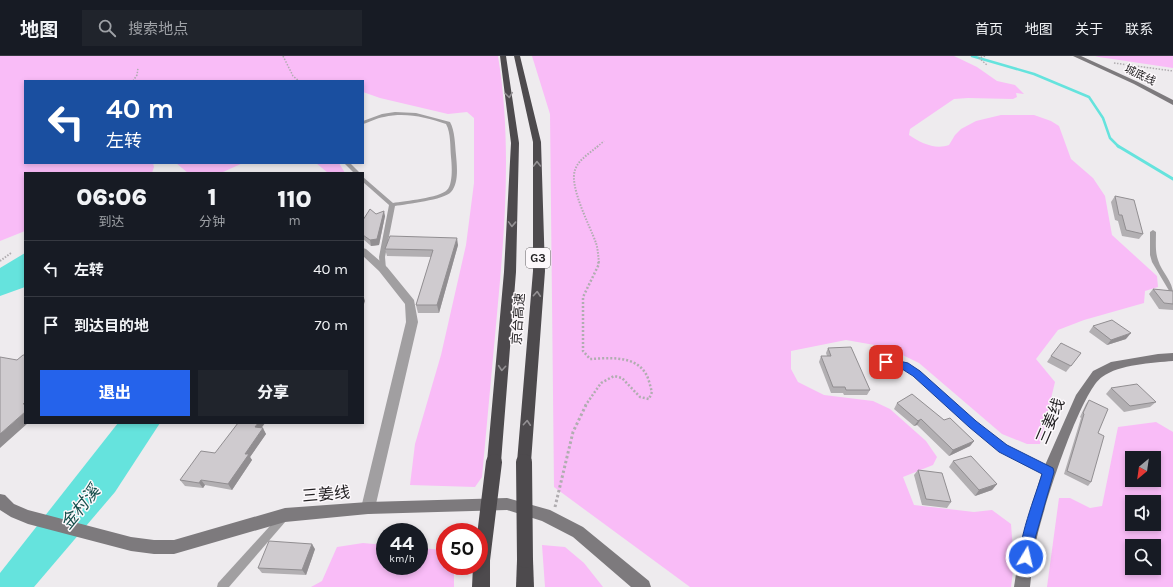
<!DOCTYPE html>
<html lang="zh">
<head>
<meta charset="utf-8">
<style>
	body { margin:0; font-family:Karla,"Noto Sans SC",sans-serif; background:#20242c; color:#f1f3f6; height:100vh; display:flex; flex-direction:column; font-size:15px; white-space:nowrap }
	* { box-sizing:border-box; margin:0 }
	p { font-size:13px; color:#9ea1a6 }
	.icon { flex:none; width:22px; height:22px; fill:none; stroke:currentColor; stroke-width:2; stroke-linecap:round; stroke-linejoin:round }
	.map { position:relative; flex:1; overflow:hidden }
	.drawer { position:absolute; left:24px; top:116px; width:340px; height:252px; display:flex; flex-direction:column; background:#171b24; border-radius:0px; box-shadow:0 2px 6px #0003 }
	.drawer>* { flex:none }
	.banner { position:absolute; left:24px; top:24px; width:340px; height:84px; border-radius:0px; box-shadow:0 2px 6px #0003; background:#1a4fa0; color:#fff; overflow:hidden }
	.needle { width:26px; rotate:209deg }
	.buttons { position:absolute; left:1125px; top:395px; display:grid; gap:8px }
	.buttons a { display:grid; place-items:center; width:36px; height:36px; border-radius:0px; background:#171b24; box-shadow:0 2px 6px #0003; font-size:20px }
	.speed { position:absolute; left:376px; top:467px; display:flex; gap:8px; font-size:20px; font-weight:700; text-align:center }
	.speed>* { display:grid; place-content:center; width:52px; height:52px; border-radius:50%; background:#171b24; box-shadow:0 2px 6px #0003; line-height:1 }
	.speed small { font-size:10px; font-weight:400 }
	.speed .limit { border:6px solid #d22; background:#fff; color:#111 }
	.pin { position:absolute; display:grid; place-items:center; width:34px; height:34px; color:#fff; margin:-17px; border-radius:8px; box-shadow:0 2px 6px #0006 }
	.me { position:absolute; width:44px; margin:-22px; rotate:9deg; stroke-linejoin:round; filter:drop-shadow(0 0 3px #0008) }
	.turn { display:flex; align-items:center; gap:14px; height:84px; padding:0 16px; font-size:18px }
	.turn .icon { width:52px; height:52px; stroke-width:2.5 }
	.turn b { display:block; font-size:28px; line-height:34px }
	.eta { display:flex; justify-content:space-evenly; align-items:center; height:68px; text-align:center }
	.eta b { font-size:24px; font-weight:800; line-height:28px }
	.action { display:flex; gap:8px; margin-top:auto; padding:8px 16px }
	.action a { flex:1; height:46px; border-radius:0px; background:#2563eb; color:#fff; font-size:16px; font-weight:800; line-height:46px; text-align:center }
	.action a+a { background:#20242c; color:#f1f3f6 }
	ul { padding:0; list-style:none }
	li { display:flex; align-items:center; gap:12px; height:56px; padding:0 16px; border-top:1px solid #363941 }
	li div { flex:1 }
	li b { display:block; font-size:15px }
	li em { font-style:normal }
	header { display:flex; align-items:center; gap:24px; box-sizing:border-box; height:56px; padding:0 20px; background:#171b24; border-bottom:1px solid #363941 }
	header strong { font-size:19px }
	nav { display:flex; gap:22px; margin-inline-start:auto; font-size:14px }
	.search { width:280px; height:36px; background:#20242c; display:flex; align-items:center; gap:10px; box-sizing:border-box; padding:0 14px; border-radius:0px; color:#9ea1a6; font-size:15px }
	.map>svg:first-child { display:block }
	.green { fill:#f9bcf7; fill-rule:evenodd }
	.water { fill:#65e3dd }
	.lines { fill:none; stroke-linecap:round; stroke-linejoin:round }
	.stream-far1 { stroke:#65e3dd; stroke-width:2.5 }
	.stream { stroke:#65e3dd; stroke-width:3 }
	.path-far3 { stroke:#b0adb0; stroke-width:1.5; stroke-dasharray:1.5 1.5; stroke-linecap:butt }
	.path-far2 { stroke:#b0adb0; stroke-width:2; stroke-dasharray:1.5 1.5; stroke-linecap:butt }
	.path-far1 { stroke:#b0adb0; stroke-width:2.5; stroke-dasharray:2 2; stroke-linecap:butt }
	.path { stroke:#b0adb0; stroke-width:3; stroke-dasharray:2.5 2.5; stroke-linecap:butt }
	.service { fill:#a19fa1; fill-rule:evenodd }
	.minor { fill:#a19fa1; fill-rule:evenodd }
	.secondary { fill:#7d7a7d; fill-rule:evenodd }
	.motorway { fill:#4d4a4d; fill-rule:evenodd }
	.motorway-bridge { stroke:#4d4a4d; stroke-width:16 }
	.wall { fill:#b2afb2 }
	.shaded-wall { fill:#918e91 }
	.building { fill:#cfcbcf; stroke:#918e91 }
	.oneway { stroke:#939093 }
	.route { fill:#2563eb; stroke:#184099 }
	.labels { text-anchor:middle; dominant-baseline:central; stroke-width:3; stroke-linejoin:round; paint-order:stroke }
	.far-street-label { font-size:11px; fill:#201e20; stroke:#fcf8fb }
	.shield { fill:#fcf8fb; stroke:#625f62; stroke-width:1 }
	.shield-label { font-size:12px; font-weight:bold; fill:#201e20 }
	.street-label { font-size:13px; fill:#201e20; stroke:#fcf8fb }
	.near-street-label { font-size:16px; fill:#201e20; stroke:#fcf8fb }
	.near-water-label { font-size:17px; font-style:italic; fill:#164e4b; stroke:#fcf8fb }
</style>
</head>
<body>
<header>
<strong>地图</strong>
<div class="search"><svg class="icon" aria-label="search" viewBox="0 0 24 24"><circle cx="10" cy="10" r="6"/><path d="M15 15l6 6"/></svg>搜索地点</div>
<nav><a>首页</a><a>地图</a><a>关于</a><a>联系</a></nav>
</header>
<div class="map">
<svg width="1173" height="531" viewBox="0 0 1173 531">
	<rect width="100%" height="100%" fill="#eeebee"/>
	<g class="green">
		<path d="M 0,0 L 498,0 C 512,85 505,172 497,258 C 492,312 487,367 482,421 L 475,431 L 410,429 L 415,388 L 441,299 L 466,189 L 474,127 L 474,62 L 467,56 L 448,58 L 380,42 L 363,36 L 363,25 L 25,25 L 25,107 L 153,107 L 154,111 L 152,117 L 25,117 L 25,175 L 0,185 Z"/>
		<path d="M 532,0 L 954,0 L 977,11 L 997,25 L 1015,29 L 1024,38 L 1016,37 L 1017,41 L 1013,43 L 968,42 L 954,43 L 910,73 L 909,79 C 921,87 935,94 949,89 L 955,79 L 961,73 L 976,65 L 1001,59 L 1034,59 L 1051,65 L 1059,70 L 1071,103 L 1093,122 L 1105,140 L 1112,179 L 1157,220 L 1158,231 L 1145,235 L 1144,247 L 1084,264 L 1058,274 L 1036,303 L 1055,326 L 1040,388 L 1027,388 L 1002,378 L 919,307 L 886,291 L 846,284 L 791,295 L 791,313 L 798,326 L 824,339 L 873,345 L 890,353 L 926,385 L 937,401 L 933,409 L 903,421 L 914,449 L 974,456 L 992,454 L 1011,468 L 1014,507 L 1011,531 L 690,531 L 554,431 L 550,58 Z"/>
		<polygon points="1095,0 1173,0 1173,12 1099,1"/>
		<polygon points="176,107 243,107 223,116 224,117 188,117"/>
		<polygon points="316,107 339,107 345,117 328,117"/>
		<path d="M 1156,366 L 1173,376 L 1173,531 L 1047,531 L 1059,442 L 1070,442 L 1090,452 L 1102,450 L 1118,371 ZM 1132,402 L 1154,402 L 1154,424 L 1132,424 ZM 1132,446 L 1154,446 L 1154,468 L 1132,468 ZM 1132,490 L 1154,490 L 1154,512 L 1132,512 Z"/>
		<polygon points="363,487 385,489 385,510 419,510 419,492 444,494 445,510 451,510 454,517 454,531 311,531 322,525 337,491"/>
		<polygon points="542,489 565,491 584,507 603,531 545,531"/>
	</g>
	<g class="water">
		<polygon points="25,197 25,231 0,240 0,212"/>
		<polygon points="118,367 160,367 115,436 34,531 0,531 0,517"/>
	</g>
	<g class="lines">
		<polyline class="stream-far1" points="972,0 1034,18 1089,41 1103,62 1110,82 1119,91"/>
		<polyline class="stream" points="1118,90 1173,123"/>
		<g class="path-far3">
			<polyline points="283,0 293,20 299,25"/>
			<polyline points="985,0 979,2 987,9"/>
			<polyline points="1114,7 1173,15"/>
			<polyline points="133,25 137,19 138,12"/>
			<polyline points="597,91 604,85"/>
		</g>
		<g class="path-far2">
			<path d="M 598,90 C 590,97 578,104 575,114 C 569,131 590,170 596,187 C 598,193 598,200 599,206"/>
			<polyline points="0,205 11,197"/>
		</g>
		<path class="path-far1" d="M 585,350 L 601,327 L 614,320 L 622,322 L 640,341 L 649,343 L 652,336 C 650,330 649,323 646,318 C 635,299 609,302 590,303 L 583,295 L 583,241 L 599,208 L 598,205"/>
		<polyline class="path" points="555,451 573,376 586,349"/>
		<g class="service">
			<path d="M 395,56 L 416,57 L 450,66 C 455,75 455,89 456,99 C 457,110 459,127 451,136 C 444,144 407,148 395,150 L 385,201 L 386,213 L 383,215 L 380,213 L 379,201 L 389,149 L 363,126 L 363,121 L 393,147 C 405,145 439,142 447,134 C 453,128 452,110 451,101 C 450,91 451,77 446,68 C 426,61 405,56 384,61 C 376,62 370,66 363,68 L 363,65 L 382,58 Z"/>
			<polygon points="344,107 350,107 360,117 354,117"/>
			<path d="M 1153,174 L 1156,176 C 1156,185 1155,196 1158,204 C 1162,217 1173,225 1173,238 L 1171,238 L 1152,206 L 1150,199 L 1150,176 Z"/>
			<polygon points="874,303 897,304 908,308 919,315 976,366 1006,389 1052,413 1053,416 1052,419 1049,420 1046,419 1000,395 970,370 913,319 902,312 896,310 871,308 870,306 871,304"/>
			<polygon points="283,458 286,459 288,462 286,465 229,531 217,531 218,527 280,459"/>
		</g>
		<polygon class="minor" points="363,192 366,193 387,211 414,244 418,266 375,452 373,457 368,458 363,457 361,452 406,266 405,248 379,215 363,200"/>
		<g class="secondary">
			<polygon points="1073,0 1081,0 1138,26 1173,44 1173,49 1134,28"/>
			<path d="M 1173,297 L 1173,305 C 1152,307 1120,308 1102,321 C 1080,336 1042,455 1036,486 C 1032,500 1032,516 1030,531 L 1014,531 L 1021,486 L 1042,416 L 1076,339 L 1093,315 L 1111,306 L 1158,298 Z"/>
			<polygon points="0,438 5,439 14,448 28,454 131,481 154,484 174,484 285,452 368,446 507,442 550,454 583,471 649,525 651,531 631,531 573,481 542,465 507,454 368,458 285,466 174,498 154,498 131,495 28,468 11,461 0,454"/>
		</g>
		<g class="motorway">
			<polygon points="500,0 506,0 519,87 516,216 501,406 499,410 494,412 489,410 487,406 504,216 511,87"/>
			<polygon points="514,0 520,0 541,86 545,215 531,406 529,410 524,412 519,410 517,406 533,215 533,86"/>
			<polygon points="482,496 488,498 490,504 490,531 472,531 473,510 479,510 479,497"/>
			<polygon points="525,496 531,498 533,504 534,531 516,531 517,504 519,498"/>
		</g>
		<g class="motorway-bridge">
			<polyline points="524,406 525,504"/>
			<polyline points="482,504 494,406"/>
		</g>
	</g>
	<g class="wall">
		<polygon points="1115,140 1143,178 1139,183 1122,180 1118,165 1115,164 1111,146"/>
		<polygon points="376,158 385,160 379,189 371,190 363,183 363,164"/>
		<polygon points="458,189 439,257 418,257 416,249 431,201 387,200 385,193"/>
		<polygon points="1153,233 1173,235 1173,254 1159,253 1149,238"/>
		<polygon points="1093,270 1126,283 1107,289 1089,276"/>
		<polygon points="828,292 870,334 867,339 844,339 843,337 831,337 819,306 821,300 827,300 826,297"/>
		<polygon points="1081,297 1066,316 1047,306 1051,300"/>
		<polygon points="1111,332 1156,346 1150,351 1124,356 1106,338"/>
		<polygon points="1089,344 1098,377 1091,426 1088,430 1064,418 1081,362 1080,361 1086,348"/>
		<polygon points="897,347 944,364 974,385 970,390 949,400 917,369 914,370 894,353"/>
		<polygon points="262,372 266,378 250,401 252,404 232,434 205,429 203,432 185,430 180,424 215,397"/>
		<polygon points="953,405 997,428 992,434 975,440 949,411"/>
		<polygon points="918,414 951,446 947,452 922,449 914,419"/>
		<polygon points="315,493 306,519 262,517 258,512"/>
	</g>
	<g class="shaded-wall">
		<polygon points="384,155 385,160 379,189 371,190 370,184"/>
		<polygon points="457,182 458,189 439,257 437,249"/>
		<polygon points="363,239 365,245 363,251"/>
		<polygon points="1131,277 1126,283 1107,289 1111,284"/>
		<polygon points="25,356 25,367 28,367 0,392 0,378"/>
		<polygon points="921,363 917,369 914,370 918,365"/>
		<polygon points="258,367 265,367 258,377 255,371"/>
		<polygon points="263,372 266,378 250,401 252,404 232,434 228,428 245,398"/>
		<polygon points="974,385 970,390 949,400 953,394"/>
		<polygon points="201,424 205,429 203,432 199,427"/>
		<polygon points="997,428 992,434 975,440 979,434"/>
		<polygon points="312,488 315,493 306,519 302,514"/>
	</g>
	<g class="building">
		<polygon points="1115,140 1134,144 1143,178 1126,174 1122,159 1119,159"/>
		<polygon points="370,153 376,158 384,155 377,183 370,184 363,179 363,164"/>
		<polygon points="390,180 457,182 437,249 416,249 433,194 385,193"/>
		<polygon points="1153,233 1173,235 1173,248 1164,247"/>
		<polygon points="1112,264 1131,277 1111,284 1093,270"/>
		<polygon points="1061,287 1081,297 1071,310 1051,300"/>
		<polygon points="851,291 870,334 846,334 845,331 833,331 821,300 831,300 828,292"/>
		<polygon points="23,299 25,299 25,346 23,348 25,348 25,356 0,378 0,301 17,304"/>
		<polygon points="1137,328 1156,346 1130,350 1111,332"/>
		<polygon points="912,338 944,364 950,362 974,385 953,394 921,363 918,365 897,347"/>
		<polygon points="1089,344 1108,353 1098,377 1104,380 1091,426 1067,415 1084,358 1083,357"/>
		<polygon points="238,367 258,367 255,371 263,372 245,398 249,398 228,428 201,424 199,427 180,424 201,395 215,397"/>
		<polygon points="971,400 997,428 979,434 953,405"/>
		<polygon points="918,414 942,417 951,446 926,443"/>
		<polygon points="269,485 312,488 302,514 258,512"/>
	</g>
	<defs><path id="oneway-chevron" d="M-2-3.5L2.5 0L-2 3.5" fill="none" stroke-width="1.6" stroke-linecap="round" stroke-linejoin="round"/></defs>
	<g class="oneway">
		<use href="#oneway-chevron" transform="translate(509 39) rotate(83)"/>
		<use href="#oneway-chevron" transform="translate(537 108) rotate(-91)"/>
		<use href="#oneway-chevron" transform="translate(512 168) rotate(92)"/>
		<use href="#oneway-chevron" transform="translate(537 238) rotate(-86)"/>
		<use href="#oneway-chevron" transform="translate(502 312) rotate(95)"/>
		<use href="#oneway-chevron" transform="translate(527 367) rotate(-86)"/>
	</g>
	<path class="route" d="M 886,302 L 908,307 L 920,315 L 976,365 L 1007,389 L 1053,412 L 1054,416 L 1034,486 L 1030,505 L 1026,507 L 1021,505 C 1015,491 1037,435 1042,418 L 999,396 L 969,371 L 913,320 L 902,313 L 882,309 L 881,306 L 882,303 Z"/>
	<g class="labels">
		<g class="far-street-label">
			<text transform="translate(1140 19) rotate(26)">城底线</text>
		</g>
		<rect class="shield" x="526" y="192" width="24" height="20" rx="3"/>
		<g class="shield-label">
			<text x="538" y="202">G3</text>
		</g>
		<g class="street-label">
			<text transform="translate(518 263) rotate(-86)">京台高速</text>
		</g>
		<g class="near-street-label">
			<text transform="translate(1050 365) rotate(-67)">三姜线</text>
			<text transform="translate(326 438) rotate(-5)">三姜线</text>
		</g>
		<g class="near-water-label">
			<text transform="translate(80 451) rotate(-51)">金村溪</text>
		</g>
	</g>
</svg>
<div class="buttons">
<a><svg class="needle" viewBox="-14 -14 28 28"><path d="M0-13l5 13h-10z" fill="#e53935"/><path d="M0 13l5-13h-10z" fill="#9ea1a6"/></svg></a>
<a><svg class="icon" aria-label="sound" viewBox="0 0 24 24"><path d="M4 9h4l5-4v14l-5-4H4zM17 9q2 3 0 6"/></svg></a>
<a><svg class="icon" aria-label="search" viewBox="0 0 24 24"><circle cx="10" cy="10" r="6"/><path d="M15 15l6 6"/></svg></a>
</div>
<div class="speed"><div>44<small>km/h</small></div><div class="limit">50</div></div>
<div class="pin" style="left:886px;top:306px;background:#d93025"><svg class="icon" aria-label="arrive" viewBox="0 0 24 24"><path d="M6 21V4h12l-3 4 3 4H6"/></svg></div>
<svg class="me" style="left:1026px;top:501px" viewBox="-20 -20 40 40"><circle r="17" fill="#2563eb" stroke="#fff" stroke-width="3"/><path d="M0-11L8 9 0 5-8 9z" fill="#fff"/></svg>
<div class="banner">
<div class="turn"><svg class="icon" aria-label="left" viewBox="0 0 24 24"><path d="M17 20v-9H6M10 6l-5 5 5 5"/></svg><div><b>40 m</b>左转</div></div>
</div>
<section class="drawer">
<div class="eta">
<div><b>06:06</b><p>到达</p></div>
<div><b>1</b><p>分钟</p></div>
<div><b>110</b><p>m</p></div>
</div>
<ul>
<li><svg class="icon" aria-label="left" viewBox="0 0 24 24"><path d="M17 20v-9H6M10 6l-5 5 5 5"/></svg><div><b>左转</b></div><em>40 m</em></li>
<li><svg class="icon" aria-label="arrive" viewBox="0 0 24 24"><path d="M6 21V4h12l-3 4 3 4H6"/></svg><div><b>到达目的地</b></div><em>70 m</em></li>
</ul>
<div class="action"><a>退出</a><a>分享</a></div>
</section>
</div>
</body>
</html>
